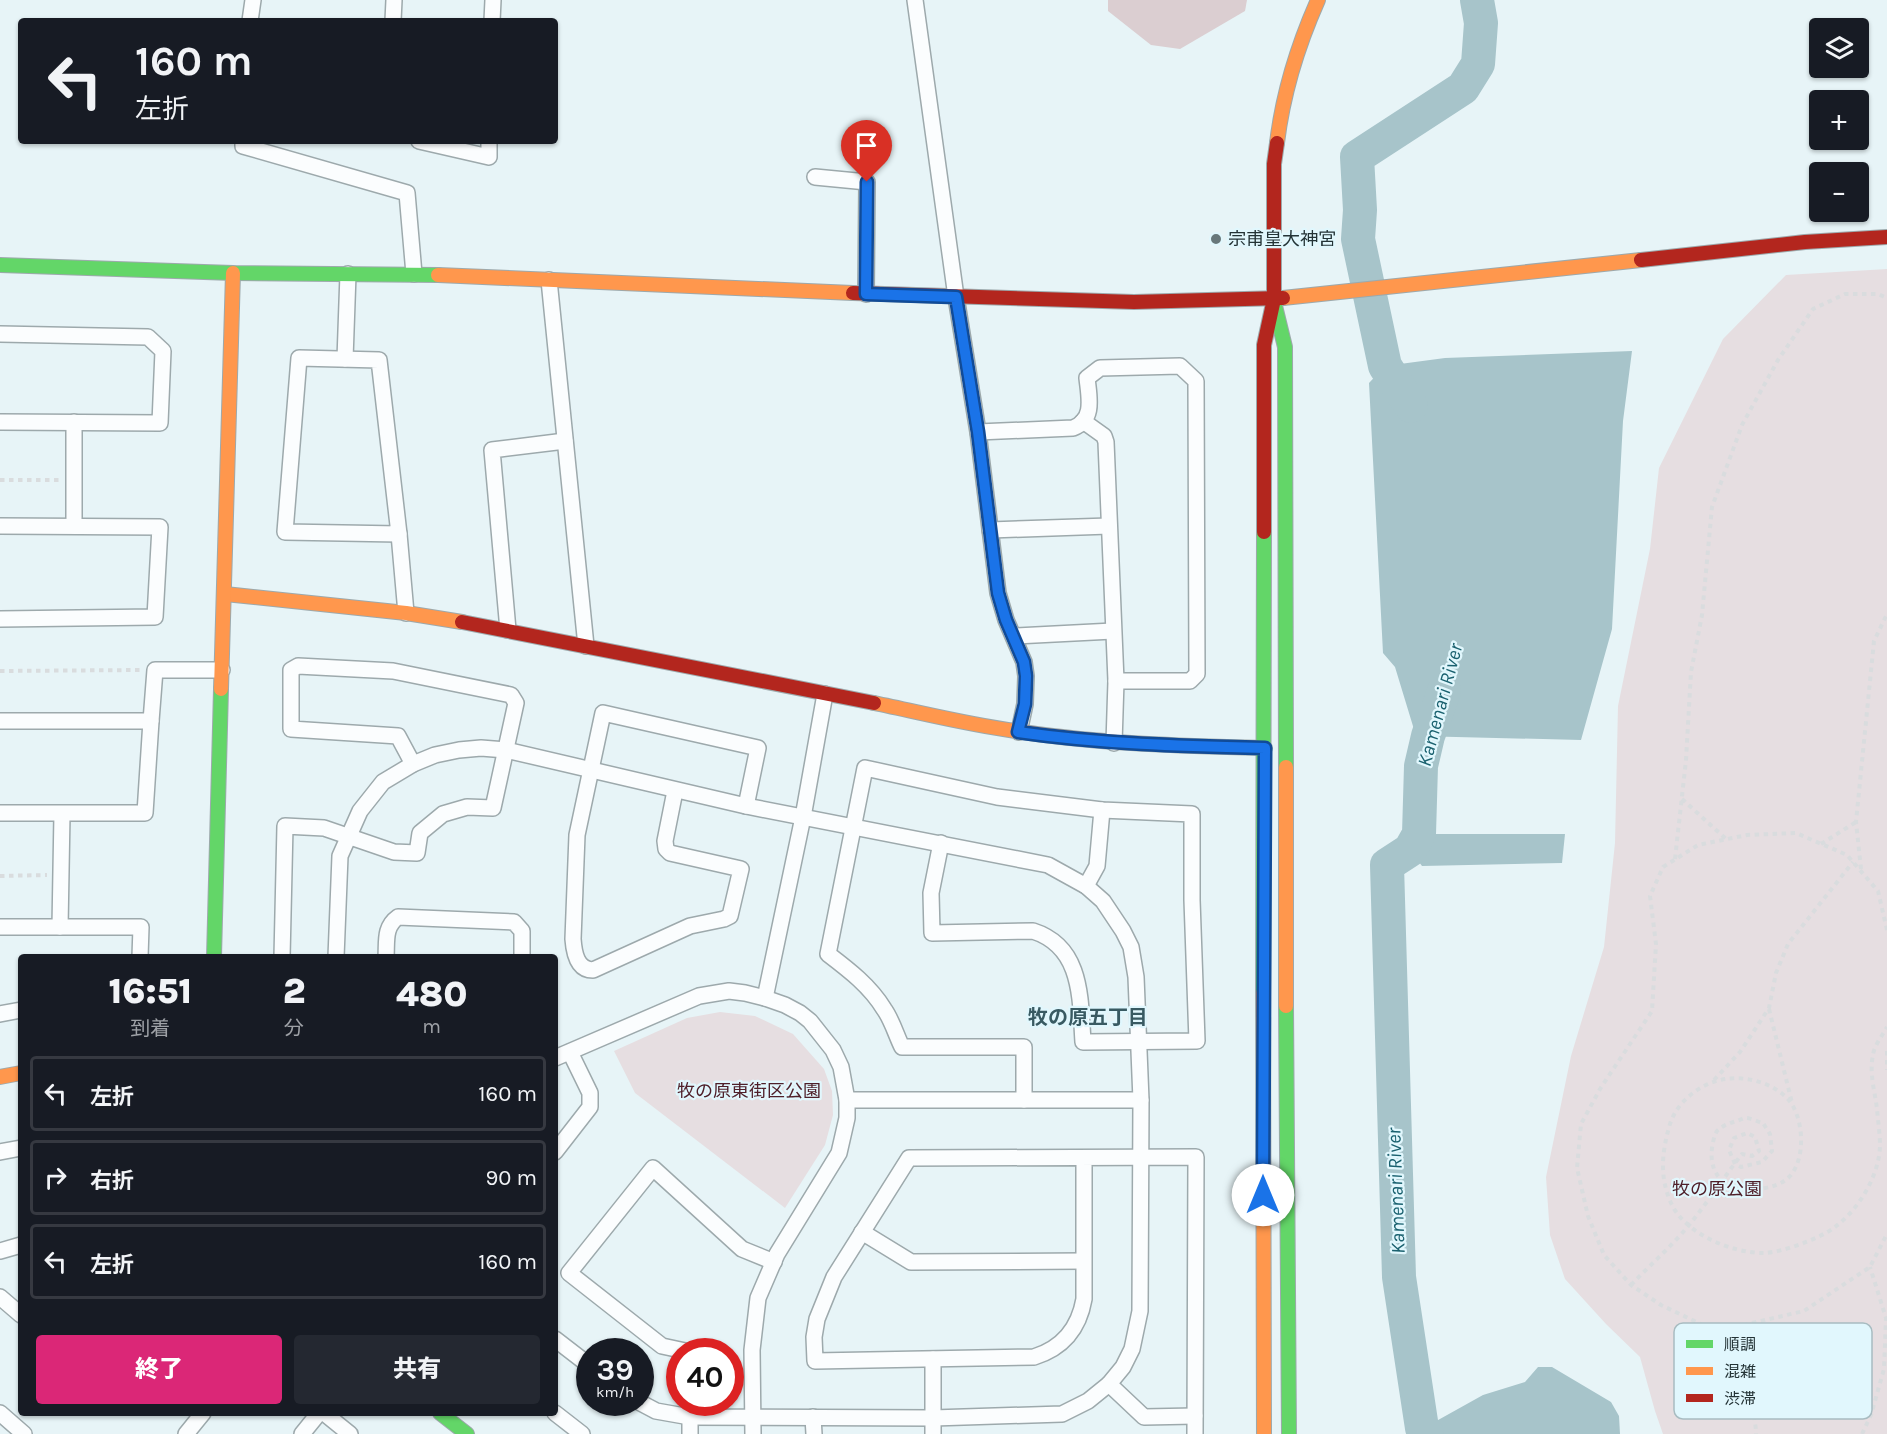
<!DOCTYPE html>
<html lang="ja">
<head>
<meta charset="utf-8">
<style>
	body { margin:0; font-family:Karla,"Noto Sans JP",sans-serif; background:#242831; color:#f1f3f6; height:100vh; display:flex; flex-direction:column; font-size:22px; white-space:nowrap }
	* { box-sizing:border-box; margin:0 }
	p { font-size:20px; color:#9ea1a6 }
	.icon { flex:none; width:33px; height:33px; fill:none; stroke:currentColor; stroke-width:2; stroke-linecap:round; stroke-linejoin:round }
	.map { position:relative; flex:1; overflow:hidden }
	.details { position:absolute; left:18px; top:954px; width:540px; height:462px; display:flex; flex-direction:column; background:#171b24; border-radius:6px; box-shadow:0 2px 4px #0004 }
	.details>* { flex:none }
	.hud { position:absolute; left:18px; top:18px; width:540px; height:126px; border-radius:6px; box-shadow:0 2px 4px #0004; background:#171b24; color:#f1f3f6; overflow:hidden }
	.fabs { position:absolute; left:1809px; top:18px; display:grid; gap:12px }
	.fabs a { display:grid; place-items:center; width:60px; height:60px; border-radius:6px; background:#171b24; box-shadow:0 2px 4px #0004; font-size:30px }
	.speed { position:absolute; left:576px; top:1338px; display:flex; gap:12px; font-size:30px; font-weight:700; text-align:center }
	.speed>* { display:grid; place-content:center; width:78px; height:78px; border-radius:50%; background:#171b24; box-shadow:0 2px 4px #0004; line-height:1 }
	.speed small { font-size:15px; font-weight:400 }
	.speed .limit { border:9px solid #d22; background:#fff; color:#111 }
	.pin { position:absolute; display:grid; place-items:center; width:51px; height:51px; color:#fff; margin:-62px -26px; border-radius:50% 50% 50% 0; rotate:-45deg; box-shadow:0 0 6px #0007 }
	.pin .icon { rotate:45deg }
	.me { position:absolute; width:66px; margin:-33px; rotate:0deg; stroke-linejoin:round; filter:drop-shadow(0 0 4px #0008) }
	.turn { display:flex; align-items:center; gap:21px; height:126px; padding:0 18px; font-size:27px }
	.turn .icon { width:78px; height:78px; stroke-width:2.5 }
	.turn b { display:block; font-size:42px; line-height:51px }
	.eta { display:flex; justify-content:space-evenly; align-items:center; height:102px; text-align:center }
	.eta b { font-size:36px; font-weight:800; line-height:42px }
	.cta { display:flex; gap:12px; margin-top:auto; padding:12px 18px }
	.cta a { flex:1; height:69px; border-radius:6px; background:#db2777; color:#fff; font-size:24px; font-weight:800; line-height:69px; text-align:center }
	.cta a+a { background:#242831; color:#f1f3f6 }
	ul { padding:0; list-style:none }
	li { display:flex; align-items:center; gap:18px; height:75px; margin:0 12px 9px; padding:0 6px; border:3px solid #363941; border-radius:6px }
	li div { flex:1 }
	li b { display:block; font-size:22px }
	li em { font-style:normal }
	.map>svg:first-child { display:block }
	.green { fill:#e6dee1 }
	.forest { fill:#dbced1 }
	.water { fill:#a7c4ca }
	.lines { fill:none; stroke-linecap:round; stroke-linejoin:round }
	.river { stroke:#a7c4ca; stroke-width:34 }
	.street-casing { stroke:#9da9ac; stroke-width:18 }
	.fast-casing { stroke:#9da9ac; stroke-width:16 }
	.slow-casing { stroke:#9da9ac; stroke-width:16 }
	.jam-casing { stroke:#9da9ac; stroke-width:16 }
	.path { stroke:#d9dcde; stroke-width:4; stroke-dasharray:4.5 4.5; stroke-linecap:butt }
	.street { stroke:#fbfdfe; stroke-width:15 }
	.fast { stroke:#63d668; stroke-width:14 }
	.slow { stroke:#ff974d; stroke-width:14 }
	.jam { stroke:#b3261e; stroke-width:14 }
	.route-casing { stroke:#114b97; stroke-width:15 }
	.route { stroke:#1a73e8; stroke-width:10 }
	.poi-dot { fill:#68777a; stroke:#e1f7fd; stroke-width:2 }
	.labels { text-anchor:middle; dominant-baseline:central; stroke-width:4.5; stroke-linejoin:round; paint-order:stroke }
	.poi-label { font-size:18px; fill:#243336; stroke:#e1f7fd; text-anchor:start }
	.park-label { font-size:18px; fill:#4f202a; stroke:#e1f7fd }
	.water-label { font-size:20px; font-style:italic; fill:#1a616f; stroke:#e1f7fd }
	.neighbourhood-label { font-size:20px; font-weight:bold; fill:#395a62; stroke:#e1f7fd }
	.key { fill:#e1f7fd; stroke:#a8bcc1; stroke-width:1.5 }
	.key-label { font-size:16px; fill:#243336 }
</style>
</head>
<body>
<div class="map">
<svg width="1887" height="1434" viewBox="0 0 1887 1434">
	<rect width="100%" height="100%" fill="#e7f4f7"/>
	<g class="green">
		<polygon points="1887,269 1887,1434 1663,1434 1655,1411 1640,1357 1606,1324 1565,1279 1550,1235 1546,1177 1571,1056 1604,947 1615,843 1618,706 1650,549 1659,468 1723,339 1786,275"/>
		<polygon points="720,1012 755,1016 793,1034 824,1069 832,1091 833,1115 825,1145 785,1208 635,1093 614,1051 687,1018"/>
	</g>
	<polygon class="forest" points="1108,0 1247,0 1245,11 1180,49 1151,45 1108,11"/>
	<g class="water">
		<polygon points="1632,351 1623,421 1612,629 1581,740 1416,736 1395,667 1383,653 1369,383 1385,366 1445,358"/>
		<polygon points="1419,834 1565,834 1562,863 1422,866 1410,850"/>
		<polygon points="1538,1367 1552,1367 1611,1402 1619,1416 1620,1434 1413,1434 1483,1395 1525,1382"/>
	</g>
	<g class="lines">
		<g class="river">
			<polyline points="1411,406 1385,366 1358,239 1360,210 1357,157 1463,88 1478,64 1481,23 1477,0"/>
			<polyline points="1427,1434 1422,1428 1399,1277 1387,865 1410,850 1419,834 1421,766 1428,736 1444,691"/>
		</g>
		<g class="street-casing">
			<g id="street">
				<polyline points="915,0 956,297 978,432 998,593 1006,620 1024,662 1026,676 1025,704 1019,732"/>
				<polyline points="250,21 253,0"/>
				<polyline points="393,21 394,0"/>
				<polyline points="492,21 493,0"/>
				<polyline points="243,141 243,146 407,193 414,274"/>
				<polyline points="419,141 489,157 489,141"/>
				<polyline points="815,177 867,182 866,294"/>
				<polyline points="549,280 586,646"/>
				<polyline points="0,334 148,337 163,351 160,423 0,422"/>
				<polygon points="299,358 379,360 399,534 285,532"/>
				<polyline points="345,359 348,274"/>
				<polyline points="1083,421 1104,436 1106,442 1116,681 1114,743"/>
				<polyline points="74,422 74,526"/>
				<path d="M 978,432 L 1073,428 C 1095,420 1089,397 1087,378 L 1100,368 L 1180,366 L 1196,381 L 1197,674 L 1190,681 L 1116,681"/>
				<polyline points="0,526 160,527 155,617 0,619"/>
				<polyline points="990,530 1109,526"/>
				<polyline points="399,534 406,613"/>
				<polyline points="508,630 492,450 565,441"/>
				<polyline points="1014,636 1113,631"/>
				<polyline points="0,721 151,721 145,813 0,813"/>
				<polyline points="151,721 155,670 222,670"/>
				<path d="M 675,791 L 665,841 L 666,849 L 670,853 L 741,869 L 730,916 L 724,919 L 690,926 L 593,970 C 577,970 574,953 573,939 L 577,835 L 603,713 L 758,748 L 746,806"/>
				<path d="M 941,843 L 931,893 L 932,933 L 1033,931 C 1083,947 1080,999 1083,1042 L 1197,1041 L 1192,900 L 1192,814 L 1102,810 L 997,797 L 865,768 L 828,954 C 849,970 870,986 884,1009 C 892,1020 896,1035 902,1047 L 1024,1047 L 1024,1100"/>
				<polyline points="1086,886 1097,866 1102,810"/>
				<polyline points="0,927 141,927 140,957"/>
				<polyline points="60,927 62,814"/>
				<polyline points="282,957 285,826 324,828 394,852 417,853 420,833 443,814 467,807 493,808 516,703 511,695 393,671 298,666 291,670 291,729 398,736 413,764"/>
				<polyline points="336,957 340,856 360,811 383,782 413,764 435,755 459,750 481,748 506,750 746,806 1048,865 1086,886 1103,901 1123,931 1131,947 1136,977 1141,1100 1140,1311 1132,1349 1123,1367 1109,1384 1088,1401 1062,1414 933,1418 690,1417 656,1411 639,1402"/>
				<path d="M 386,957 C 387,941 384,927 398,917 L 514,922 L 522,931 L 522,957"/>
				<polyline points="765,998 803,817 825,694"/>
				<polyline points="0,1014 21,1010"/>
				<polyline points="555,1058 699,996 729,991 745,993 765,998 785,1005 800,1013 810,1021 833,1050 841,1067 847,1100 847,1118 839,1153 777,1254 758,1298 752,1350 753,1434"/>
				<polyline points="847,1100 1141,1100"/>
				<polyline points="0,1152 21,1148"/>
				<polyline points="555,1152 590,1107 590,1093 570,1052"/>
				<path d="M 1084,1158 L 1084,1299 C 1079,1328 1063,1348 1034,1357 L 815,1361 L 814,1337 L 817,1319 L 834,1277 L 909,1158 L 1196,1157 L 1195,1434"/>
				<polyline points="862,1232 911,1262 1083,1261"/>
				<polyline points="0,1251 21,1245"/>
				<polyline points="0,1297 21,1315"/>
				<polyline points="555,1339 590,1366"/>
				<polyline points="690,1352 662,1346 569,1273 653,1168 742,1249 774,1262"/>
				<polyline points="933,1359 933,1434"/>
				<polyline points="1109,1384 1144,1417 1195,1416"/>
				<polyline points="0,1413 24,1434"/>
				<polyline points="324,1413 350,1434"/>
				<polyline points="555,1413 582,1434"/>
				<polyline points="813,1417 814,1434"/>
				<polyline points="186,1434 203,1413"/>
				<polyline points="302,1434 319,1413"/>
				<polyline points="690,1434 690,1402"/>
			</g>
		</g>
		<g class="fast-casing">
			<g id="fast">
				<polyline points="0,265 233,273 438,275"/>
				<polyline points="1275,306 1285,347 1286,767"/>
				<polyline points="214,957 221,689"/>
				<polyline points="1263,993 1264,532"/>
				<polyline points="1286,1006 1289,1434"/>
				<polyline points="440,1413 467,1434"/>
			</g>
		</g>
		<g class="slow-casing">
			<g id="slow">
				<path d="M 1277,143 C 1283,93 1298,45 1318,0"/>
				<polyline points="438,275 853,293"/>
				<polyline points="1283,298 1641,260"/>
				<polyline points="225,594 406,613 462,622"/>
				<polyline points="221,689 233,273"/>
				<path d="M 874,703 C 923,713 973,726 1023,732 C 1103,744 1184,746 1265,748"/>
				<polyline points="1286,767 1286,1006"/>
				<polyline points="1263,993 1264,1434"/>
				<polyline points="0,1077 21,1073"/>
			</g>
		</g>
		<g class="jam-casing">
			<g id="jam">
				<polyline points="1641,260 1805,242 1887,237"/>
				<polyline points="853,293 1134,302 1283,298"/>
				<polyline points="1264,532 1264,345 1274,299 1274,164 1277,143"/>
				<polyline points="462,622 874,703"/>
			</g>
		</g>
		<g class="path">
			<polyline points="0,480 59,480"/>
			<polyline points="0,671 140,670"/>
			<polyline points="1682,799 1726,839"/>
			<polyline points="1821,844 1856,822"/>
			<polyline points="1675,859 1686,760 1691,672 1702,615 1712,507 1742,425 1778,360 1813,309 1845,294 1878,294 1887,298"/>
			<polyline points="1861,869 1856,822 1874,641 1887,614"/>
			<polyline points="0,876 47,875"/>
			<polyline points="1887,930 1878,891 1847,855 1796,833 1747,835 1698,845 1663,867 1650,896 1656,944 1652,1011 1600,1089 1581,1124 1577,1168 1588,1216 1604,1255 1631,1285 1661,1305 1709,1328 1735,1327 1804,1311 1870,1267 1887,1234"/>
			<polyline points="1769,1009 1792,1103"/>
			<polyline points="1887,1051 1887,1070"/>
			<polyline points="1714,1080 1740,1052 1769,1008 1776,973 1788,944 1853,862"/>
			<path d="M 1631,1285 C 1650,1265 1672,1246 1689,1225 C 1708,1202 1724,1177 1742,1154 L 1752,1156 L 1759,1151 L 1755,1137 L 1747,1133 L 1734,1138 L 1729,1150 L 1735,1164 L 1741,1167 L 1762,1162 L 1772,1151 L 1770,1134 L 1763,1123 C 1758,1122 1751,1118 1746,1118 C 1743,1118 1740,1120 1737,1121 C 1730,1123 1723,1125 1717,1131 C 1714,1135 1713,1143 1712,1148 C 1708,1179 1732,1195 1760,1189 C 1771,1187 1781,1185 1789,1177 C 1807,1159 1804,1114 1786,1097 C 1764,1077 1728,1072 1702,1087 C 1688,1095 1675,1108 1670,1124 C 1662,1151 1659,1176 1671,1203 C 1685,1234 1732,1253 1763,1253 C 1781,1253 1821,1238 1835,1227 C 1859,1209 1879,1176 1880,1146 C 1880,1134 1878,1121 1877,1109 C 1875,1092 1869,1073 1873,1055 C 1874,1046 1882,1036 1887,1027"/>
			<path d="M 1709,1328 C 1730,1360 1755,1394 1756,1434"/>
			<polyline points="1862,1434 1871,1415 1884,1369 1886,1318 1870,1267"/>
		</g>
		<use href="#street" class="street"/>
		<use href="#fast" class="fast"/>
		<use href="#slow" class="slow"/>
		<use href="#jam" class="jam"/>
	</g>
	<g class="lines">
		<g class="route-casing">
			<path id="route" d="M 867,182 L 866,294 L 956,297 L 978,432 L 998,593 L 1006,620 L 1024,662 L 1026,676 L 1025,704 L 1018,732 C 1101,744 1181,746 1265,748 L 1263,1195"/>
		</g>
		<use href="#route" class="route"/>
	</g>
	<circle class="poi-dot" cx="1216" cy="239" r="6"/>
	<g class="labels">
		<g class="poi-label">
			<text x="1228" y="239">宗甫皇大神宮</text>
		</g>
		<g class="park-label">
			<text x="749" y="1091">牧の原東街区公園</text>
			<text x="1717" y="1189">牧の原公園</text>
		</g>
		<g class="water-label">
			<text transform="translate(1440 705) rotate(-75)">Kamenari River</text>
			<text transform="translate(1396 1191) rotate(-92)">Kamenari River</text>
		</g>
		<g class="neighbourhood-label">
			<text x="1088" y="1017">牧の原五丁目</text>
		</g>
	</g>
	<rect x="1674" y="1323" width="198" height="96" rx="9" class="key"/>
	<rect x="1686" y="1340" width="27" height="8" fill="#63d668"/>
	<rect x="1686" y="1367" width="27" height="8" fill="#ff974d"/>
	<rect x="1686" y="1394" width="27" height="8" fill="#b3261e"/>
	<g class="key-label">
		<text x="1724" y="1350">順調</text>
		<text x="1724" y="1377">混雑</text>
		<text x="1724" y="1404">渋滞</text>
	</g>
</svg>
<div class="fabs">
<a><svg class="icon" aria-label="layers" viewBox="0 0 24 24"><path d="M12 4l9 5-9 5-9-5zM3 14l9 5 9-5"/></svg></a>
<a>+</a>
<a>−</a>
</div>
<div class="speed"><div>39<small>km/h</small></div><div class="limit">40</div></div>
<div class="pin" style="left:867px;top:182px;background:#d93025"><svg class="icon" aria-label="arrive" viewBox="0 0 24 24"><path d="M6 21V4h12l-3 4 3 4H6"/></svg></div>
<svg class="me" style="left:1263px;top:1195px" viewBox="-20 -20 40 40"><circle r="19" fill="#fff"/><path d="M0-13L10 11 0 6-10 11z" fill="#1a73e8"/></svg>
<div class="hud">
<div class="turn"><svg class="icon" aria-label="left" viewBox="0 0 24 24"><path d="M17 20v-9H6M10 6l-5 5 5 5"/></svg><div><b>160 m</b>左折</div></div>
</div>
<section class="details">
<div class="eta">
<div><b>16:51</b><p>到着</p></div>
<div><b>2</b><p>分</p></div>
<div><b>480</b><p>m</p></div>
</div>
<ul>
<li><svg class="icon" aria-label="left" viewBox="0 0 24 24"><path d="M17 20v-9H6M10 6l-5 5 5 5"/></svg><div><b>左折</b></div><em>160 m</em></li>
<li><svg class="icon" aria-label="right" viewBox="0 0 24 24"><path d="M7 20v-9h11M14 6l5 5-5 5"/></svg><div><b>右折</b></div><em>90 m</em></li>
<li><svg class="icon" aria-label="left" viewBox="0 0 24 24"><path d="M17 20v-9H6M10 6l-5 5 5 5"/></svg><div><b>左折</b></div><em>160 m</em></li>
</ul>
<div class="cta"><a>終了</a><a>共有</a></div>
</section>
</div>
</body>
</html>
